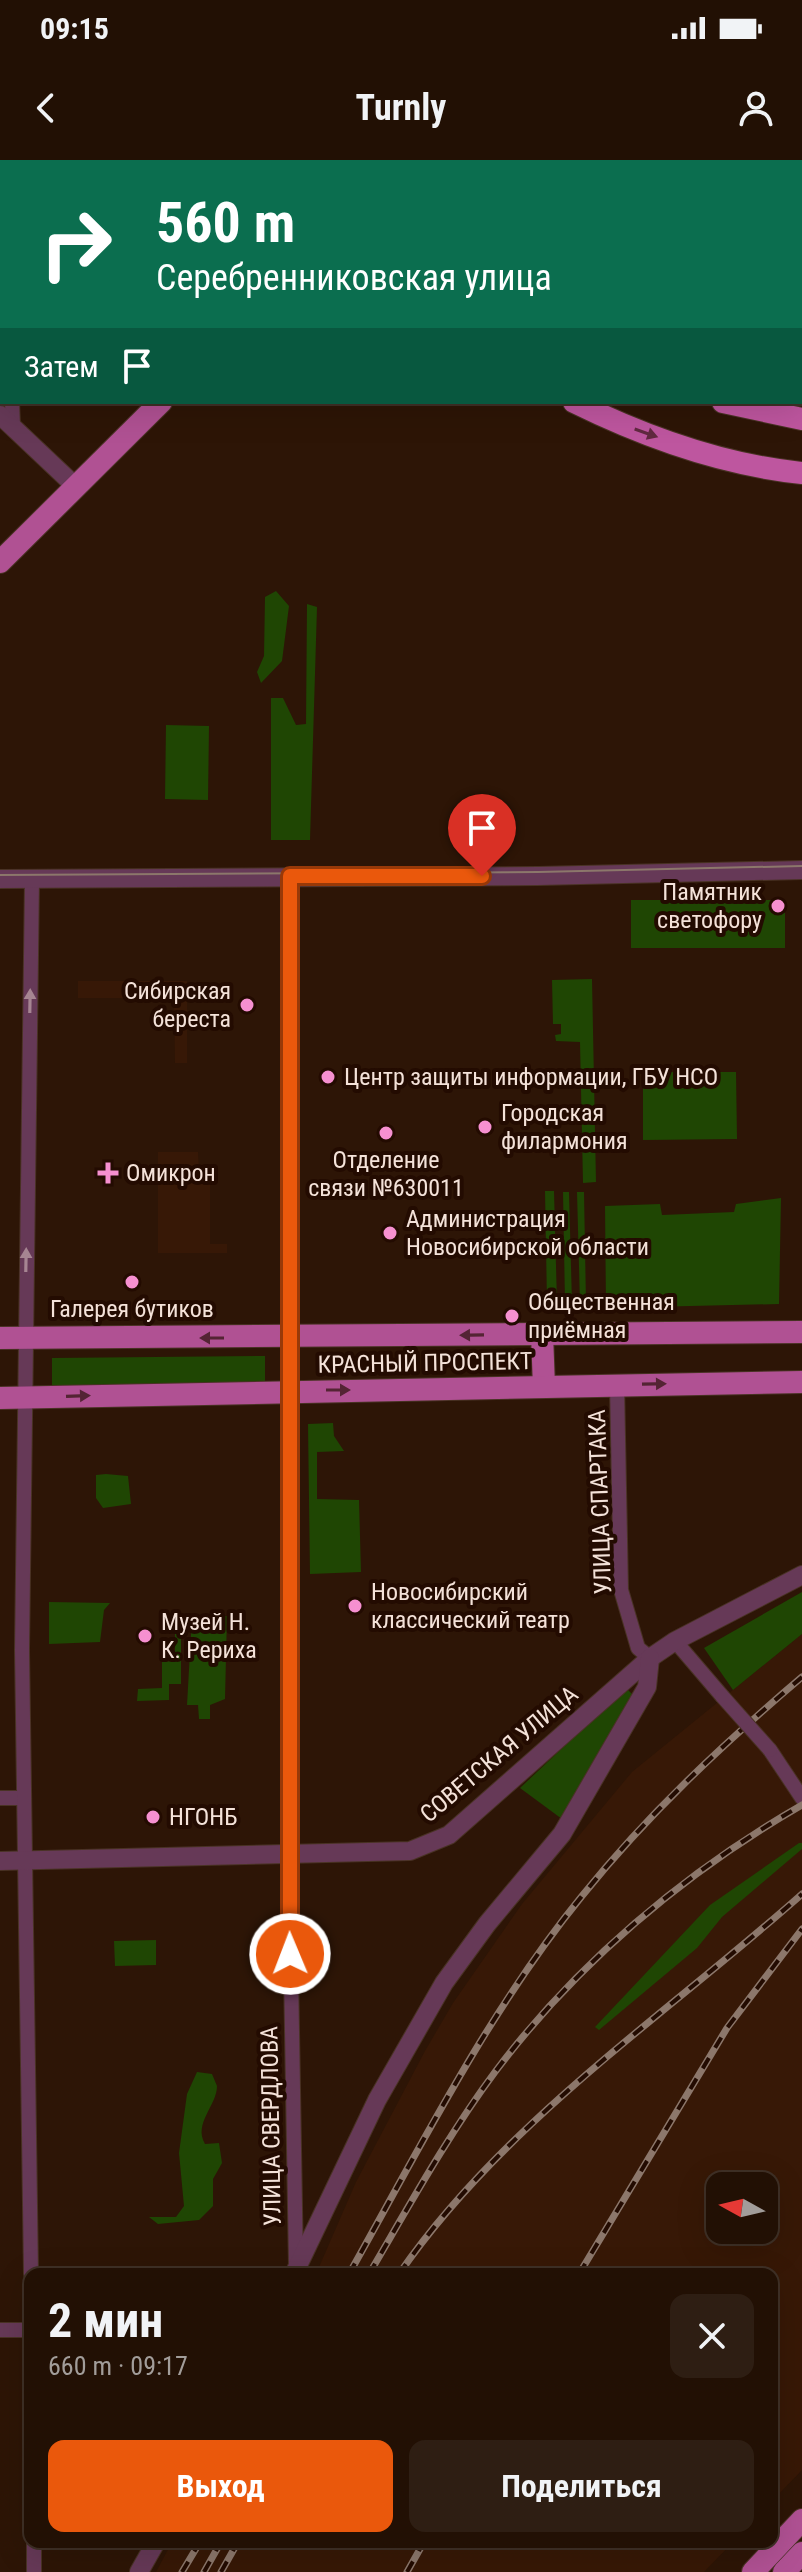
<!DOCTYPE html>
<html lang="ru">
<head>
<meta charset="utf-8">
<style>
	body { margin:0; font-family:"Roboto Condensed",sans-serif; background:#2e1e13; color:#f1f3f6; height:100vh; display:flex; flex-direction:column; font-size:30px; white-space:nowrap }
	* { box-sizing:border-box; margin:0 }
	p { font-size:26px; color:#a29d9a }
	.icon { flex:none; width:44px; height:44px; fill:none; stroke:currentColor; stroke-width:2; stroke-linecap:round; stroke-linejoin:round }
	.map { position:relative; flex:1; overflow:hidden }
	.side { position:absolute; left:24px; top:2108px; width:754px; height:280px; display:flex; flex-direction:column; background:#221004; border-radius:16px; box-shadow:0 8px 32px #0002,0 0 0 2px #3f3026 }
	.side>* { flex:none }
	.top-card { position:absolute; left:0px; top:0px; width:802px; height:244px; box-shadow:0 8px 32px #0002,0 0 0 2px #3f3026; background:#0b6e4f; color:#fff; overflow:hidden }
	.needle { width:52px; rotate:278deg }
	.tools { position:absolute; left:706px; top:2012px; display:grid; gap:16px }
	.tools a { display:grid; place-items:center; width:72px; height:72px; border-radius:16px; background:#221004; box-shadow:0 8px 32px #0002,0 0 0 2px #3f3026; font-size:40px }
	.pin { position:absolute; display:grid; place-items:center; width:68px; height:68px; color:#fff; margin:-82px -34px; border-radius:50% 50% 50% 0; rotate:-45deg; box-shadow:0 0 8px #0007 }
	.pin .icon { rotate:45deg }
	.me { position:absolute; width:88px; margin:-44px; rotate:359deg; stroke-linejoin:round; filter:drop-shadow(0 0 6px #0008) }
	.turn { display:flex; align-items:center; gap:28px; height:168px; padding:0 24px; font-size:36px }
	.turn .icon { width:104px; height:104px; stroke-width:2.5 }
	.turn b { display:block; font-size:56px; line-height:68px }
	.then { display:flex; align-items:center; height:76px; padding:0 24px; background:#0003; gap:16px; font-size:30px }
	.round { display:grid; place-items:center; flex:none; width:84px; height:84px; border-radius:16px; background:#2e1e13 }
	.overview { display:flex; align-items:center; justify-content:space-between; height:136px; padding:0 24px }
	h1 { font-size:48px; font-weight:700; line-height:60px }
	.action { display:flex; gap:16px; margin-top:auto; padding:16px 24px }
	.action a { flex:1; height:92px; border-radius:16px; background:#ea580c; color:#fff; font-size:32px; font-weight:700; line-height:92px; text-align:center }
	.action a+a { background:#2e1e13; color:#f1f3f6 }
	.status { display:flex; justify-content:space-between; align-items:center; height:56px; padding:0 40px; background:#221004; direction:ltr }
	.status svg { height:22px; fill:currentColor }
	header { display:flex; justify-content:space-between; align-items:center; height:104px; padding:0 24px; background:#221004; font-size:36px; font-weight:700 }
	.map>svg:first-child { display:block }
	.built { fill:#371806; fill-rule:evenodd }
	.green { fill:#1f4603 }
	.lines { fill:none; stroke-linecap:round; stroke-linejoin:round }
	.minor-casing { stroke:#493224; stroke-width:16 }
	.tertiary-casing { stroke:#493224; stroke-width:20 }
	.primary-casing { stroke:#493224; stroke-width:24 }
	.trunk-casing { stroke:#493224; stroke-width:24 }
	.minor { stroke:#663957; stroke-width:14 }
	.tertiary { stroke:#663957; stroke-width:18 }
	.primary { stroke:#b05193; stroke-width:22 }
	.trunk { stroke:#be569f; stroke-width:22 }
	.tram { stroke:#8c776b; stroke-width:2 }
	.rail-casing { stroke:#8c776b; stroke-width:7 }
	.rail { stroke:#230b01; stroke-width:4; stroke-dasharray:12; stroke-linecap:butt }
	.minor-bridge-casing { stroke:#493224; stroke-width:16; stroke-linecap:butt }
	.minor-bridge { stroke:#663957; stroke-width:14 }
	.oneway { fill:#612940 }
	.oneway2 { fill:#a68592 }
	.oneway3 { fill:#542434 }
	.route-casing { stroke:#983908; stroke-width:20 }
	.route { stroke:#ea580c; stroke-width:14 }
	.poi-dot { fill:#f690d0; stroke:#230b01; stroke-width:3 }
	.labels { text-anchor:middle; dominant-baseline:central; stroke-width:8; stroke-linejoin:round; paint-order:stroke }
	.poi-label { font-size:24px; fill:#f4e2d9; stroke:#230b01; text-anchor:start }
	.street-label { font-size:24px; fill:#f4e2d9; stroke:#230b01 }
</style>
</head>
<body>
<div class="status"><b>09:15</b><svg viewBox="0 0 49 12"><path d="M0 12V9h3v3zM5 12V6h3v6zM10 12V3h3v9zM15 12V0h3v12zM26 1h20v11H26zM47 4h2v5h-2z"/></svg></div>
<header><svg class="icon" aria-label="back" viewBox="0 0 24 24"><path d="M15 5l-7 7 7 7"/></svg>Turnly<svg class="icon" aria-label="person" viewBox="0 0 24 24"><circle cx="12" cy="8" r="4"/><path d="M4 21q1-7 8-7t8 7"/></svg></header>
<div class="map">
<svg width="802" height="2412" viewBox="0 0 802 2412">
	<rect width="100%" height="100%" fill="#2d1506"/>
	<g class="built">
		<polygon points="78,821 187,821 187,903 175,903 174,838 78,838"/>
		<polygon points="158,992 198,992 199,1010 210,1010 210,1084 227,1084 227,1093 158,1093"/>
		<path d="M 802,1474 L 802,2310 L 772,2341 L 772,2114 L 316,2114 L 356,2022 L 425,1891 L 453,1843 L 522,1744 L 632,1612 ZM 720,2026 L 764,2026 L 764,2070 L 720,2070 Z"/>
		<polygon points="172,2382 733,2382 704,2412 156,2412"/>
	</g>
	<g class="green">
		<polygon points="276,431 289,446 282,501 261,523 257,512 264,496 265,437"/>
		<polygon points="307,444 317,447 310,680 271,680 271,538 283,538 296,565 306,564"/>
		<polygon points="166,565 209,566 208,640 165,639"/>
		<rect x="631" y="740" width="154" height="48"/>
		<polygon points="592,819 596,1022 583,1023 580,882 556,881 555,875 561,874 561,864 553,864 552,820"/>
		<polygon points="643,912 736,912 737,979 643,980"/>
		<polygon points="545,1031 554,1031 557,1143 547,1143"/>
		<polygon points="563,1032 569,1032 572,1143 565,1143"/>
		<polygon points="577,1032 584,1032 586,1143 580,1144"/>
		<polygon points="781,1038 779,1144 606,1148 605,1046 660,1044 662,1055 734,1052 736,1044"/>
		<polygon points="265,1196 265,1225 52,1228 52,1198"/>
		<polygon points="333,1263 334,1276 344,1291 317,1292 317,1339 359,1340 361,1412 310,1414 308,1264"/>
		<polygon points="106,1314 128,1316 131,1344 103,1348 96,1338 96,1315"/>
		<polygon points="802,1432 802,1474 733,1530 704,1488"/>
		<polygon points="49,1442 110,1443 104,1450 100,1482 49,1484"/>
		<polygon points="175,1455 181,1455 181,1524 169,1524 169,1540 137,1541 138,1529 162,1528 162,1502 175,1501"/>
		<polygon points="192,1456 227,1456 225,1539 210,1545 210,1559 199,1559 198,1545 187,1545"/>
		<polygon points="626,1528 634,1536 562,1659 520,1628"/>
		<polygon points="799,1683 802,1683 802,1689 722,1757 697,1788 599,1870 595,1867 710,1745"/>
		<polygon points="156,1780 156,1805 115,1806 114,1781"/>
		<path d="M 197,1912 L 212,1914 L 217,1926 C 217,1946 193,1963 205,1984 L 219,1983 L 222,2003 L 213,2019 L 213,2046 L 199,2060 L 158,2064 L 149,2057 L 176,2057 L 184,2046 L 179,1993 L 187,1934 Z"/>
	</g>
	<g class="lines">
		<g class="minor-casing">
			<g id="minor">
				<polyline points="9,0 9,2"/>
				<polyline points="12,242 13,266"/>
				<polyline points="290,716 289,1694 296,2106"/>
				<polyline points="617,1225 621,1430 638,1488 650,1498"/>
				<polyline points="675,1481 722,1536"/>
				<polyline points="770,1590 802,1638"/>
				<polyline points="0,1638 24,1638"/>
				<polyline points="31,2114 22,1490 32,719"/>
				<polyline points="0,2170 30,2170"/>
				<polyline points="34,2382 34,2412"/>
			</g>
		</g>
		<g class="tertiary-casing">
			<g id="tertiary">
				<polyline points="256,0 258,2"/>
				<polyline points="0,255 74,325"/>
				<polyline points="0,719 538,716 802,710"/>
				<polyline points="0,1701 410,1691 449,1675 650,1498 675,1481 802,1415"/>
				<polyline points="294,2114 377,1940 444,1823 487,1764 562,1674 647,1527 650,1498"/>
				<polyline points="139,2412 156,2382"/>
			</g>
		</g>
		<g class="primary-casing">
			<g id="primary">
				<polyline points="475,2 478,0"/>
				<polyline points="509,2 512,0"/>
				<polyline points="0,402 161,242"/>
				<polyline points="542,1174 544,1227"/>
				<polyline points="0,1178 802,1172"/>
				<polyline points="0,1238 802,1222"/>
				<polyline points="753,2412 802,2360"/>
				<polyline points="784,2412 802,2393"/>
			</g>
		</g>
		<g class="trunk-casing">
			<g id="trunk">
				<polyline points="281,0 283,2"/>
				<polyline points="348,0 350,2"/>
				<path d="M 574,242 C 645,277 724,305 802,313"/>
				<polyline points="723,242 802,259"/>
			</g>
		</g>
		<use href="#minor" class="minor"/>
		<use href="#tertiary" class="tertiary"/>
		<use href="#primary" class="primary"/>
		<use href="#trunk" class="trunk"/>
		<polyline class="tram" points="0,715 538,712 802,706"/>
		<g class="rail-casing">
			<g id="rail">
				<path d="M 349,2114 C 421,1986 489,1850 582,1736 C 648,1654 722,1585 802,1517"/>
				<path d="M 369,2114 C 409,2046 448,1975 495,1912 C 576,1804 685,1712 802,1645"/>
				<path d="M 399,2114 C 503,1963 667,1854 802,1734"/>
				<polyline points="579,2114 727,1868 802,1769"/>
				<polyline points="182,2412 200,2382"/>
				<polyline points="204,2412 221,2382"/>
				<polyline points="221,2412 238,2382"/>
				<polyline points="407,2412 424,2382"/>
			</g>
		</g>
		<use href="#rail" class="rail"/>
		<g class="minor-bridge-casing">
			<polyline id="minor-bridge" points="722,1536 770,1590"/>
		</g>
		<use href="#minor-bridge" class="minor-bridge"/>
	</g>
	<defs><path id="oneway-solid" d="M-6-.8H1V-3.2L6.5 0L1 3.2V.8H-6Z" transform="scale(2)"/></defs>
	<use class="oneway" href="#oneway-solid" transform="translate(646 273) rotate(19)"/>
	<g class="oneway2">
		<use href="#oneway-solid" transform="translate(30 841) rotate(-89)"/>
		<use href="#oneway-solid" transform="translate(26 1100) rotate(-89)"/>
	</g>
	<g class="oneway3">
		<use href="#oneway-solid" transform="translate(472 1175) rotate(179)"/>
		<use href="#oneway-solid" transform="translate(212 1178) rotate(-180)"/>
		<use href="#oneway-solid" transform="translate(654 1224) rotate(-1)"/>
		<use href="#oneway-solid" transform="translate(338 1230)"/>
		<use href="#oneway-solid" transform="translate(78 1236) rotate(-2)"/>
	</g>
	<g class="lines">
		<g class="route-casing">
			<polyline id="route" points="290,1794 290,716 482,716"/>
		</g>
		<use href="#route" class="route"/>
	</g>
	<g class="poi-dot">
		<circle cx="778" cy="746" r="8"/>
		<circle cx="247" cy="845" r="8"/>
		<circle cx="328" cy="917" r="8"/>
		<circle cx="485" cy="967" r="8"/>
		<circle cx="386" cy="973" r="8"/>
		<path d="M104 1001h8v8h8v8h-8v8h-8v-8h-8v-8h8z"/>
		<circle cx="390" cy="1073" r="8"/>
		<circle cx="132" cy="1122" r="8"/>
		<circle cx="512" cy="1156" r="8"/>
		<circle cx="355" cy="1446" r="8"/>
		<circle cx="145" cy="1476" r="8"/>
		<circle cx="153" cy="1657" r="8"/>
	</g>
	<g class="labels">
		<g class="poi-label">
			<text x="762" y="732" text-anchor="end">Памятник<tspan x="762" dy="28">светофору</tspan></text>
			<text x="231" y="831" text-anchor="end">Сибирская<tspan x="231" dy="28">береста</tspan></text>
			<text x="344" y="917">Центр защиты информации, ГБУ НСО</text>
			<text x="501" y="953">Городская<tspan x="501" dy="28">филармония</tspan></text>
			<text x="386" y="1000" text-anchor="middle">Отделение<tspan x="386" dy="28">связи №630011</tspan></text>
			<text x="126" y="1013">Омикрон</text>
			<text x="406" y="1059">Администрация<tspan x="406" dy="28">Новосибирской области</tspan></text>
			<text x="528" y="1142">Общественная<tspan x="528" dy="28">приёмная</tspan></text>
			<text x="132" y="1149" text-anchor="middle">Галерея бутиков</text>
			<text x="371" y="1432">Новосибирский<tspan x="371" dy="28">классический театр</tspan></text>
			<text x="161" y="1462">Музей Н.<tspan x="161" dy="28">К. Рериха</tspan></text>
			<text x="169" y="1657">НГОНБ</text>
		</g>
		<g class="street-label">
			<text transform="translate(425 1203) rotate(-1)">КРАСНЫЙ ПРОСПЕКТ</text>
			<text transform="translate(600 1342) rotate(-92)">УЛИЦА СПАРТАКА</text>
			<text transform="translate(499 1594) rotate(-40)">СОВЕТСКАЯ УЛИЦА</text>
			<text transform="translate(271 1966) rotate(-91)">УЛИЦА СВЕРДЛОВА</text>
		</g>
	</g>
</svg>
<div class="tools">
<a><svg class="needle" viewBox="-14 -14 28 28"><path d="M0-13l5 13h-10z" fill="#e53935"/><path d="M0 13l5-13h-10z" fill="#a29d9a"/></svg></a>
</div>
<div class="pin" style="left:482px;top:716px;background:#d93025"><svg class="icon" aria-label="arrive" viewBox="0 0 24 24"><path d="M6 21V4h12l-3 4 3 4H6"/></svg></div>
<svg class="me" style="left:290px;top:1794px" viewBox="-20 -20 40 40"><circle r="17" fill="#ea580c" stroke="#fff" stroke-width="3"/><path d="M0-11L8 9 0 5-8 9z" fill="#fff"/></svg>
<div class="top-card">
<div class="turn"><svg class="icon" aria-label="right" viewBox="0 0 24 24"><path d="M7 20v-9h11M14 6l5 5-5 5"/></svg><div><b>560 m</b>Серебренниковская улица</div></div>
<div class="then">Затем<svg class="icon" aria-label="arrive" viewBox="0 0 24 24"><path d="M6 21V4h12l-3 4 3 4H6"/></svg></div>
</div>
<section class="side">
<div class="overview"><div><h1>2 мин</h1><p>660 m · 09:17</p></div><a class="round"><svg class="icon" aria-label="close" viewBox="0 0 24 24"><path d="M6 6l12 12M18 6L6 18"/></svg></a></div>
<div class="action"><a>Выход</a><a>Поделиться</a></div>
</section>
</div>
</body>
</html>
